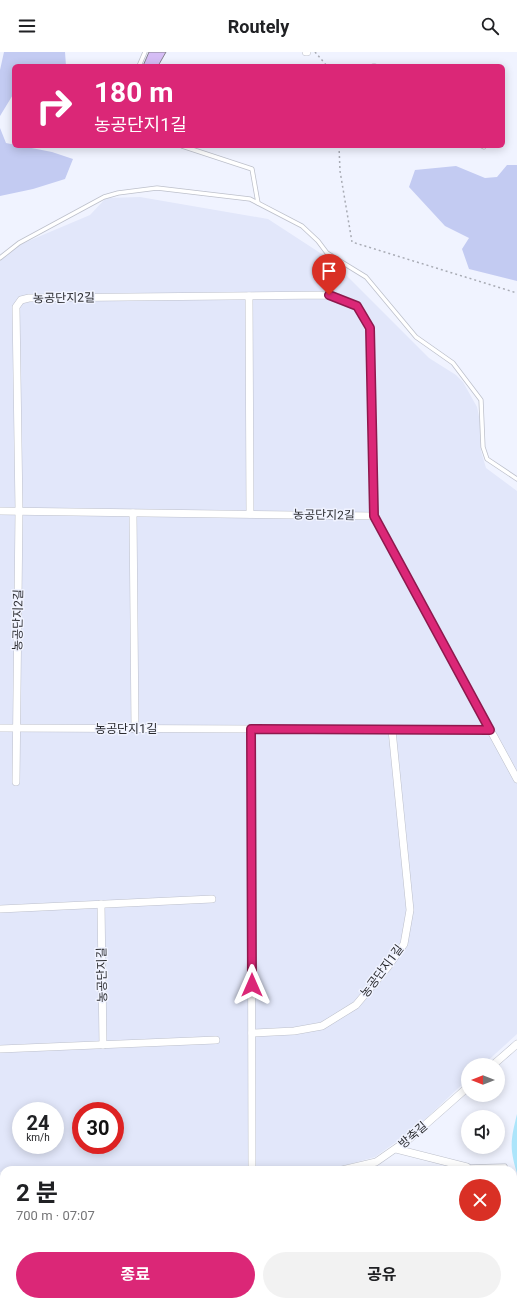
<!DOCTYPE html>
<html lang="ko">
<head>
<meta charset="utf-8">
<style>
	body { margin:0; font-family:Roboto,"Noto Sans KR",sans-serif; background:#f2f2f2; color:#202124; height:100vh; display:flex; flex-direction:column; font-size:15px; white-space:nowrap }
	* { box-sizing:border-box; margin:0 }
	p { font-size:13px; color:#757577 }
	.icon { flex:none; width:22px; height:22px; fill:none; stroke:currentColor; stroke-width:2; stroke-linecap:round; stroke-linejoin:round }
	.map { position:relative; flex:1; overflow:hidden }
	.details { position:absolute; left:0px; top:1114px; width:517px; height:140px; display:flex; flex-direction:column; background:#fff; border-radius:12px 12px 0 0; box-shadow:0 2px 10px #0003 }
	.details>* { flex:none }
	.guide { position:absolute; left:12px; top:12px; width:493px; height:84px; border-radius:6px; box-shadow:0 2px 10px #0003; background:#db2777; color:#fff; overflow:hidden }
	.needle { width:26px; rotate:270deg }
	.controls { position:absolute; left:461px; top:1006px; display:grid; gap:8px }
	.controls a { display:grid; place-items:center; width:44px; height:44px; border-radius:50%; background:#fff; box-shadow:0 2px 10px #0003; font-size:20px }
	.speed { position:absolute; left:12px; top:1050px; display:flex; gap:8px; font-size:20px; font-weight:700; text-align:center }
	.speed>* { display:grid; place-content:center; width:52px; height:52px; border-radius:50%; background:#fff; box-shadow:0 2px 10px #0003; line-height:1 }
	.speed small { font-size:10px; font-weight:400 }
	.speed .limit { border:6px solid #d22; background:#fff; color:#111 }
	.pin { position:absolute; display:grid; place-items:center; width:34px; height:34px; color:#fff; margin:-41px -17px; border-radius:50% 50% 50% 0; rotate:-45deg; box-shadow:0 0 4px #0007 }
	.pin .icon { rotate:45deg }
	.me { position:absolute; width:44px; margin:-22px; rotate:0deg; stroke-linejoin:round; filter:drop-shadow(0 0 3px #0008) }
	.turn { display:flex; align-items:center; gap:14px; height:84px; padding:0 16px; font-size:18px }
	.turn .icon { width:52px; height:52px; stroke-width:2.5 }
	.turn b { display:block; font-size:28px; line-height:34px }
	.round { display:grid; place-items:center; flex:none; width:42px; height:42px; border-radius:21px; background:#f2f2f2 }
	.overview { display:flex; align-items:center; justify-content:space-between; height:68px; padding:0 16px }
	h1 { font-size:24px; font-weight:700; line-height:30px }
	.primary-button { display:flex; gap:8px; margin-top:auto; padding:8px 16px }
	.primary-button a { flex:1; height:46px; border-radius:24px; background:#db2777; color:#fff; font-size:16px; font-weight:700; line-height:46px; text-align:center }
	.primary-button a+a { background:#f2f2f2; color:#202124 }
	header { display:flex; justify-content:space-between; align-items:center; height:52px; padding:0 16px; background:#fff; font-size:18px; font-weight:700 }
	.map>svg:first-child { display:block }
	.built { fill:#e2e7fa; fill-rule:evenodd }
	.green { fill:#c3cbf2 }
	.water { fill:#ace5fb }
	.building { fill:#d5bdf5; stroke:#86828c }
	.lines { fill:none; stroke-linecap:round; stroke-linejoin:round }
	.service-casing { stroke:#bdc0cb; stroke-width:5 }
	.minor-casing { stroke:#bdc0cb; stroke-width:8 }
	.path { stroke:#a8abb4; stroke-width:1.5; stroke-dasharray:2 3; stroke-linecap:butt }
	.service { stroke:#fff; stroke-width:3.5 }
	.minor { stroke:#fff; stroke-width:7 }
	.route-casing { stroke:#8e194d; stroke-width:10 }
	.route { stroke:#db2777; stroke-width:7 }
	.labels { text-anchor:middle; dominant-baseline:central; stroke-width:3; stroke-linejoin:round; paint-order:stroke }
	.street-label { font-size:12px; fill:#2b2c30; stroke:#f0f3ff }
</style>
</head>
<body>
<header><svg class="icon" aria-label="menu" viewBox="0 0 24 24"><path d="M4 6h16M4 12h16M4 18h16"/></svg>Routely<svg class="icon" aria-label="search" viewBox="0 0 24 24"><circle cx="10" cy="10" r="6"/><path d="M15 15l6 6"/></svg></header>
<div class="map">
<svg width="517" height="1254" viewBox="0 0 517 1254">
	<rect width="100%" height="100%" fill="#f0f3ff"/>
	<path class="built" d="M 140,145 L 268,167 L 331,208 L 429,306 L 456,323 L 463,330 L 477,355 L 480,369 L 481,399 L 486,416 L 517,439 L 517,982 L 483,1013 L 468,1013 L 468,1027 L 417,1075 L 375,1105 L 328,1118 L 266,1118 L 256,1114 L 4,1118 L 4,1120 L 0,1120 L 0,209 L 19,193 L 90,163 L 106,146 ZM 21,1059 L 55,1059 L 55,1093 L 21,1093 ZM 81,1059 L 115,1059 L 115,1093 L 81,1093 Z"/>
	<g class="green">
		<polygon points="4,0 65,0 66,14 14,14 14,41 0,64 0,18"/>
		<polygon points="0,76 6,91 52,100 73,107 65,127 33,137 0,144"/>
		<polygon points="507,113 517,113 517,229 469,217 462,197 469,186 445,174 409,135 415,118 456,114 485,126 497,125"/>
	</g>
	<path class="water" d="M 517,1062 L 517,1121 C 509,1095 511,1087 517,1062 Z"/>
	<polygon class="building" points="149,0 166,0 158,14 143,14"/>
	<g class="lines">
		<g class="service-casing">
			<g id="service">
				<polyline points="139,14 145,0"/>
				<polyline points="373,14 375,14"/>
				<polyline points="182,94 252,117 258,151"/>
				<polyline points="482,94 484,95"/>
				<polyline points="0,206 19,191 104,145 118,141 157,136 250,147 302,174 318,189 327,201 366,225 416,285 453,311 481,348 483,395 487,407 517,427"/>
				<polyline points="467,1115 505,1114 507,1118"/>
				<polyline points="513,1129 517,1143"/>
			</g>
		</g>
		<g class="minor-casing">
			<g id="minor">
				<polyline points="306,0 307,0"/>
				<polyline points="249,244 250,462"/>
				<polyline points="0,459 374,464"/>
				<polyline points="133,461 135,677"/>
				<polyline points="0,676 489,678"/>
				<polyline points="251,677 252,1118"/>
				<polyline points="16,730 19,459 16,255 21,248 29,246 329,243 357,254 370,276 374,464 517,727"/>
				<polyline points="101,852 103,993"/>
				<polyline points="0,857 212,847"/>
				<polyline points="252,981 294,979 322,974 356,953 387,916 404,892 410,858 392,678"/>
				<polyline points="0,997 216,988"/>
				<polyline points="493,1013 517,992"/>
				<polyline points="396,1097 467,1115 467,1118"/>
				<polyline points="342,1118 376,1110 409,1087 468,1035"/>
				<polyline points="313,1254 319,1250"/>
			</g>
		</g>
		<g class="path">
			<polyline points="315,0 327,14"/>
			<polyline points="339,94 340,119 352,190 517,241"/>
		</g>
		<use href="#service" class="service"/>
		<use href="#minor" class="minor"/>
	</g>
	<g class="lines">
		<g class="route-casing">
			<polyline id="route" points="252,933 251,677 490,678 374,464 370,276 357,254 329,243"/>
		</g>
		<use href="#route" class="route"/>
	</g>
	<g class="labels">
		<g class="street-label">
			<text transform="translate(64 246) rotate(-1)">농공단지2길</text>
			<text transform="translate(324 463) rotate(1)">농공단지2길</text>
			<text transform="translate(18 568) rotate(-89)">농공단지2길</text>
			<text x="126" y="677">농공단지1길</text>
			<text transform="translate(382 919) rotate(-53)">농공단지1길</text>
			<text transform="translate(102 923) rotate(-91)">농공단지길</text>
			<text transform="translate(413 1083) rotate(-41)">방축길</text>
		</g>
	</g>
</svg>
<div class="controls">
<a><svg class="needle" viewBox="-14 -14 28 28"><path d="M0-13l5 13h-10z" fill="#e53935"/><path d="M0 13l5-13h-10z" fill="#757577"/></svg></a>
<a><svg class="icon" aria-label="sound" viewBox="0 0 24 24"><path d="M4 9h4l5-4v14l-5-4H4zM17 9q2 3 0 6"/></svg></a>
</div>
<div class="speed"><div>24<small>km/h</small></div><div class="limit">30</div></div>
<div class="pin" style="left:329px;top:243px;background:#d93025"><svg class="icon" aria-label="arrive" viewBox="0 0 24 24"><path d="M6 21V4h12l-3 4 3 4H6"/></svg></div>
<svg class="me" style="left:252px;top:933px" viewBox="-20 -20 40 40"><path d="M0-17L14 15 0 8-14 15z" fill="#db2777" stroke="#fff" stroke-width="4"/></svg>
<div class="guide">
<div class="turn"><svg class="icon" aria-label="right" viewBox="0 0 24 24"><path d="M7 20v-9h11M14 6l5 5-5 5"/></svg><div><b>180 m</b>농공단지1길</div></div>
</div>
<section class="details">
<div class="overview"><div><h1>2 분</h1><p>700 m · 07:07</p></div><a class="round" style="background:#d93025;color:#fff"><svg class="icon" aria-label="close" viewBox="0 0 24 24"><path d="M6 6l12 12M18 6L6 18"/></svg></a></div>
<div class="primary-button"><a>종료</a><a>공유</a></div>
</section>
</div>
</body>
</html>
